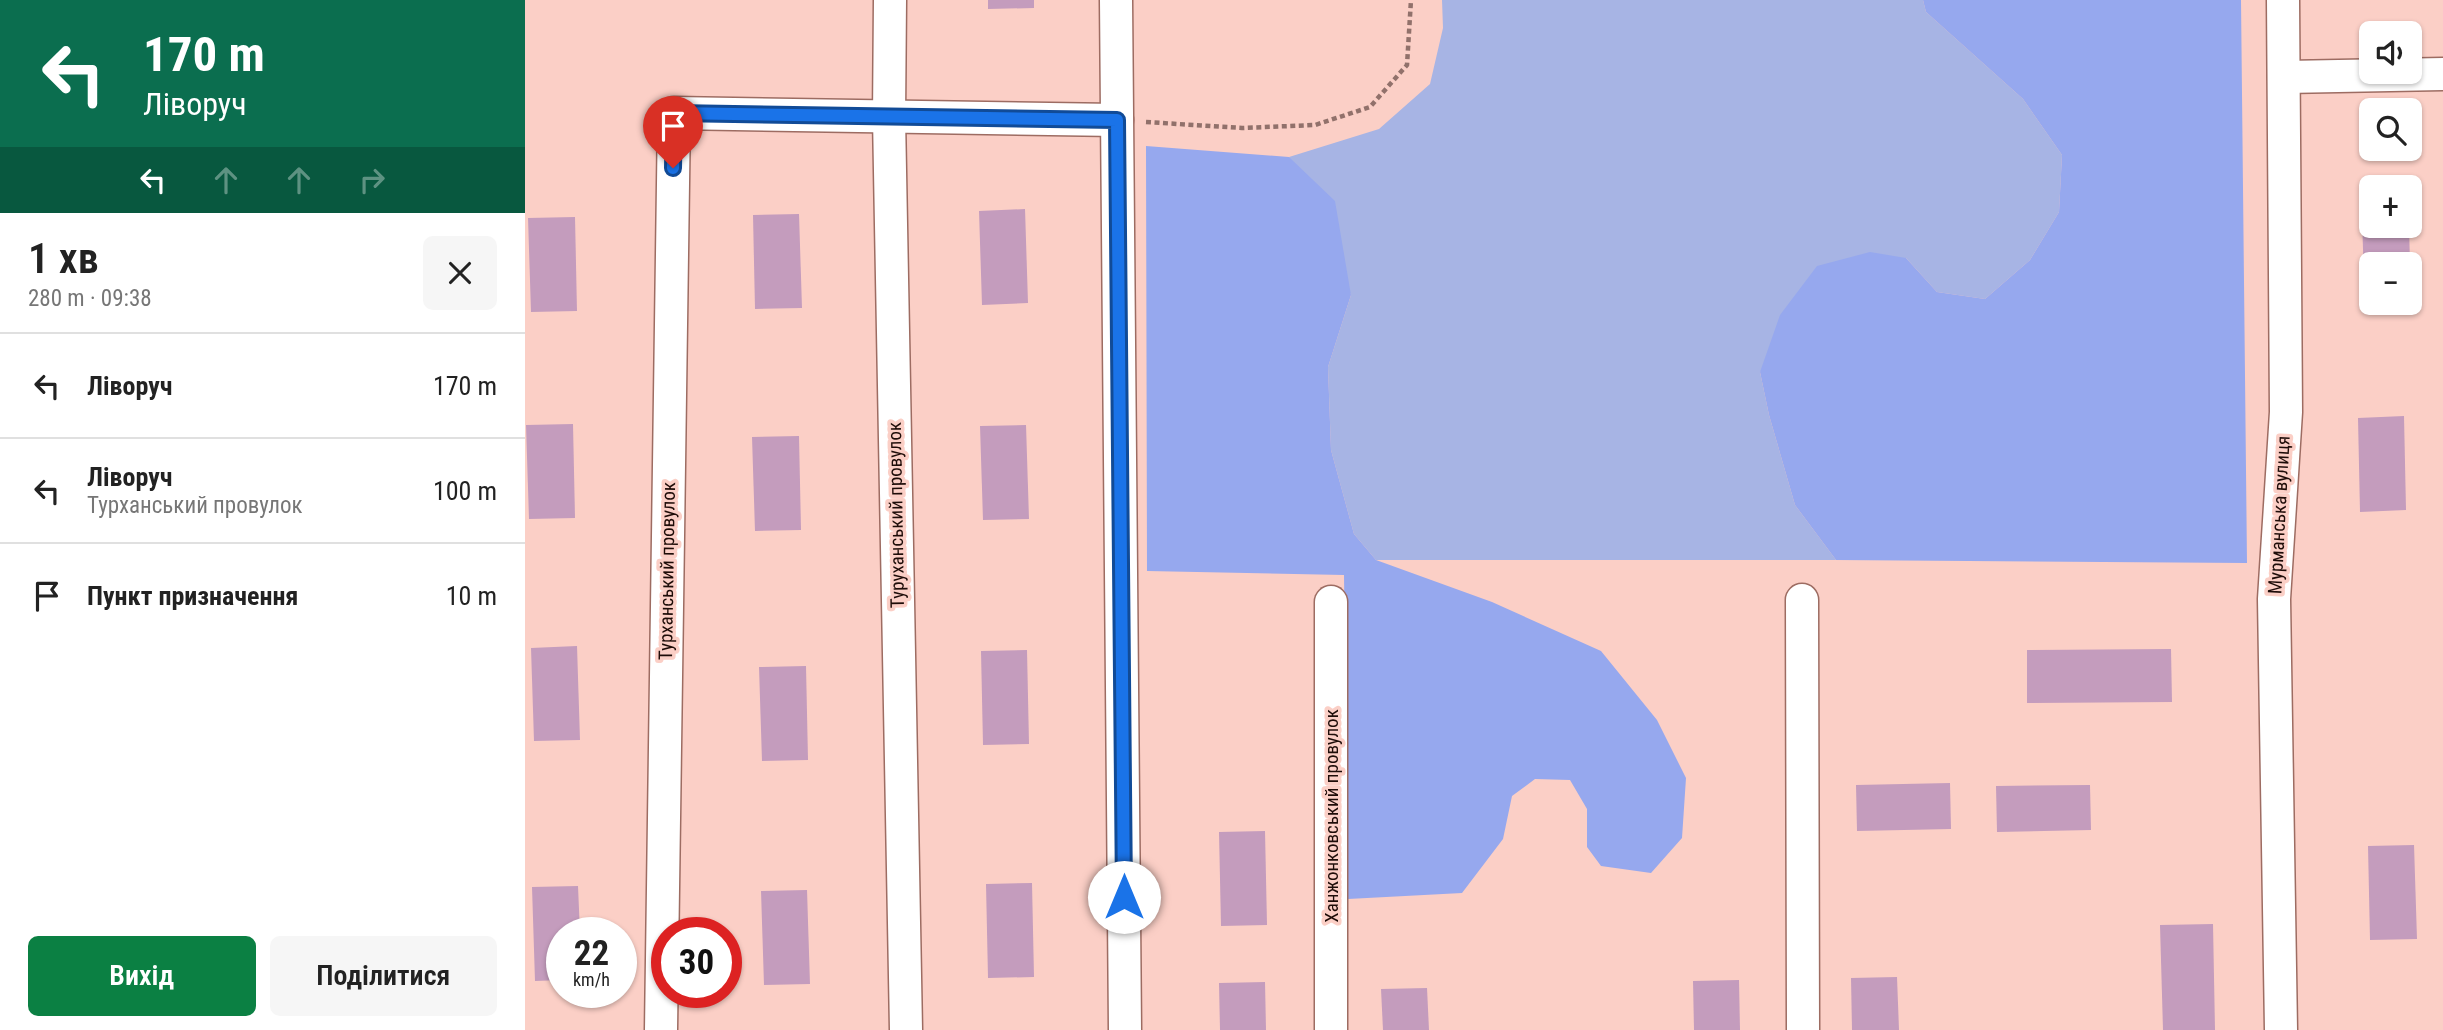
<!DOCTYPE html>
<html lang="uk">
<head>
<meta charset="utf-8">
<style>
	body { margin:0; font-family:"Roboto Condensed",sans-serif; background:#f6f6f6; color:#222; height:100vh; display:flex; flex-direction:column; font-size:26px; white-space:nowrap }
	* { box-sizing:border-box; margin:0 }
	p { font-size:23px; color:#767676 }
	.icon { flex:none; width:38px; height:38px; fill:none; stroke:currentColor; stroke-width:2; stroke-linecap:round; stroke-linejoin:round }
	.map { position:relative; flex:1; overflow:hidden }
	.sheet { display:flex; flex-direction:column; background:#fff; width:525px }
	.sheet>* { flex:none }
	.top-card { background:#0b6e4f; color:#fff; overflow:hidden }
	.controls { position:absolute; left:1834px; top:21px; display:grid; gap:14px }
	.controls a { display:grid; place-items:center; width:63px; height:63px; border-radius:10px; background:#fff; box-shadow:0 2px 5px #0004; font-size:35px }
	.speed { position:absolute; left:21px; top:917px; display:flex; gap:14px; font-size:35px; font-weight:700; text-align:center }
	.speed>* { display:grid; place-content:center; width:91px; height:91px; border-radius:50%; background:#fff; box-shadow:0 2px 5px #0004; line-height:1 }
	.speed small { font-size:18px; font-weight:400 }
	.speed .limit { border:10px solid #d22; background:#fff; color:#111 }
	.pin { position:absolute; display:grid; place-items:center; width:60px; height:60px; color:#fff; margin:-72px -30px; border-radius:50% 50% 50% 0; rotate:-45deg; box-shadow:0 0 7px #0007 }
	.pin .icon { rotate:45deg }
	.me { position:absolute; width:77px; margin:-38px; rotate:0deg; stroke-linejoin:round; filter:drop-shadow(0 0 5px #0008) }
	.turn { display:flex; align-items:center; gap:24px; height:147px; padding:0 28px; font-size:32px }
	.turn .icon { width:91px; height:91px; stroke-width:2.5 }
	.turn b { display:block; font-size:49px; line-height:60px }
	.lanes { display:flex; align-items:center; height:66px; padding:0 28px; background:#0003; justify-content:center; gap:35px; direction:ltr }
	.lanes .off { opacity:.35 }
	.round { display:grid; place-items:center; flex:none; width:74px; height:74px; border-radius:10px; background:#f6f6f6 }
	.summary { display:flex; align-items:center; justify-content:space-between; height:119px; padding:0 28px }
	h1 { font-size:42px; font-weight:600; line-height:52px }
	.primary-button { display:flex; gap:14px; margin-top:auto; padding:14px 28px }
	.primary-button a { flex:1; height:80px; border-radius:10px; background:#0b8043; color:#fff; font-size:28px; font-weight:600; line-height:80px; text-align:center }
	.primary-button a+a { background:#f6f6f6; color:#222 }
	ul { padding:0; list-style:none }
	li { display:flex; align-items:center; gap:21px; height:105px; padding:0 28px; border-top:2px solid #e0e0e0 }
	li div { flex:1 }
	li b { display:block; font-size:26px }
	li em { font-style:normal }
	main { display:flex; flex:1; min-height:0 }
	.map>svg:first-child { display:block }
	.green { fill:#a7b4e4 }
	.forest { fill:#96a8ee }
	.building { fill:#c49cbd }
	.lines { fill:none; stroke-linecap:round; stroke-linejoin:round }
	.street-casing { stroke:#9d6c62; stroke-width:35 }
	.path { stroke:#91716b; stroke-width:4.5; stroke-dasharray:5 3.5; stroke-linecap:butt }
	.street { stroke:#fff; stroke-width:32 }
	.route-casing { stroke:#114b97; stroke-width:18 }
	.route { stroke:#1a73e8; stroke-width:12 }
	.labels { text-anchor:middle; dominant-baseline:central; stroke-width:7; stroke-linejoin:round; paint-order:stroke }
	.street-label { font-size:19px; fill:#1e0c08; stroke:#fbcfc6 }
</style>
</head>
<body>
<main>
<section class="sheet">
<div class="top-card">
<div class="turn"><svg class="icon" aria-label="left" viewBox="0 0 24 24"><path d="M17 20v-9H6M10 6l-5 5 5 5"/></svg><div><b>170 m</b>Ліворуч</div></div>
<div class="lanes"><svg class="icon" aria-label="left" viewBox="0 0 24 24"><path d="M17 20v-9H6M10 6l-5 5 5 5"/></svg><svg class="icon off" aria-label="ahead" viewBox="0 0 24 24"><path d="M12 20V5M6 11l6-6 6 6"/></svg><svg class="icon off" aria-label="ahead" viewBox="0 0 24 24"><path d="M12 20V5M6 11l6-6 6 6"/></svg><svg class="icon off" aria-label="right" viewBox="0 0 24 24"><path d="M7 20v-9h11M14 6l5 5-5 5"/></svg></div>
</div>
<div class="summary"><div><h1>1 хв</h1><p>280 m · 09:38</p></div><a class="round"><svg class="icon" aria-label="close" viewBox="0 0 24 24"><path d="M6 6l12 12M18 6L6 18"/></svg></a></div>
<ul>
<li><svg class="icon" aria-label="left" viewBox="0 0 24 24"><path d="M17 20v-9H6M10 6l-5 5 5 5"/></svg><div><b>Ліворуч</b></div><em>170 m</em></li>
<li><svg class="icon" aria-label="left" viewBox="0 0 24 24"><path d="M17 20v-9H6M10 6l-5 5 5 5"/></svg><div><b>Ліворуч</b><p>Турханський провулок</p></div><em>100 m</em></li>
<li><svg class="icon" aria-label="arrive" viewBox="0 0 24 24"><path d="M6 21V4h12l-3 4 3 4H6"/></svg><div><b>Пункт призначення</b></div><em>10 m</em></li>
</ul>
<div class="primary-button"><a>Вихід</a><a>Поділитися</a></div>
</section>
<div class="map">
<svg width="1918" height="1030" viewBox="0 0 1918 1030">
	<rect width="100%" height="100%" fill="#fbcfc6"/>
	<polygon class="green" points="917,0 1398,0 1401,12 1498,99 1537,155 1534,212 1505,260 1460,299 1412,292 1381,258 1235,372 1244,415 1270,505 1311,560 851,560 829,534 806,450 803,367 826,295 764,157 854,129 905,84 918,28"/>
	<g class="forest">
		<polygon points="1398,0 1716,0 1722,563 1311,560 1270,505 1244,415 1235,372 1255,315 1292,266 1345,252 1381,258 1412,292 1460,299 1505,260 1534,212 1537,155 1498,99 1401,12"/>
		<polygon points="621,146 764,157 810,201 826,295 803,367 806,450 829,534 851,560 967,602 1076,651 1132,720 1161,778 1157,838 1126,873 1076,866 1062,847 1062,809 1045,780 1010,779 987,796 978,839 937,893 823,899 819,575 622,571"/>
	</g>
	<g class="building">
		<polygon points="463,0 509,0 509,8 463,9"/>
		<polygon points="1836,186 1846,186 1846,226 1884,226 1885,264 1846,264 1846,279 1839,280"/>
		<polygon points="500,209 503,303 457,305 454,211"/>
		<polygon points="274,214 277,308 230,309 228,215"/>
		<polygon points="50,217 52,311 6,312 3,218"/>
		<polygon points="1879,416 1881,510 1835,512 1833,418"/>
		<polygon points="48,424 50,518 4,519 1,425"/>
		<polygon points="501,425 504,519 458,520 455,426"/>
		<polygon points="274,436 276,530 230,531 227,437"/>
		<polygon points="52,646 55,740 9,741 6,648"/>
		<polygon points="1646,649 1647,702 1502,703 1502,650"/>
		<polygon points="502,650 504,744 458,745 456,651"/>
		<polygon points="281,666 283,760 237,761 234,667"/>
		<polygon points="1425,783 1426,829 1332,831 1331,785"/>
		<polygon points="1565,785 1566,830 1472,832 1471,786"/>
		<polygon points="740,831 742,925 696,926 694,832"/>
		<polygon points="1889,845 1892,939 1845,940 1843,846"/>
		<polygon points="507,883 509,977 463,978 461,884"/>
		<polygon points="53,886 55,933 37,933 37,980 10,981 7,887"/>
		<polygon points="282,890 285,984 239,985 236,891"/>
		<polygon points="1688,924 1690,1030 1638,1030 1635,925"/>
		<polygon points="1372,977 1374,1030 1327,1030 1326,978"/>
		<polygon points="1214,980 1215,1030 1169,1030 1168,981"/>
		<polygon points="740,982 741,1030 695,1030 694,983"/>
		<polygon points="902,988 904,1030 858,1030 856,989"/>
	</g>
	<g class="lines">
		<g class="street-casing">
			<g id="street">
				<polyline points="365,0 364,117 381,1030"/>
				<polyline points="591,0 600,1030"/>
				<polyline points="1759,77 1918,74"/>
				<polyline points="1277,600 1278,1030"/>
				<polyline points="806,602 806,1030"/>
				<polyline points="136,1030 149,113 592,120"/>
				<polyline points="1756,1030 1749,599 1761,412 1758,0"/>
			</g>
		</g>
		<polyline class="path" points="621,122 717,128 790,125 845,107 882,65 886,0"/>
		<use href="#street" class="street"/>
	</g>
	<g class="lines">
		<g class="route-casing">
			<polyline id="route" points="148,168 149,113 592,120 599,897"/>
		</g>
		<use href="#route" class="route"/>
	</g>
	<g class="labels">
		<g class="street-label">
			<text transform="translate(371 515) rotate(-91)">Туруханський провулок</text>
			<text transform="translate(1754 515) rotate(-87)">Мурманська вулиця</text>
			<text transform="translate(142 571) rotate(-89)">Турханський провулок</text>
			<text transform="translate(806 816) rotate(-90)">Ханжонковський провулок</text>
		</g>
	</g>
</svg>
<div class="controls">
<a><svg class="icon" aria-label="sound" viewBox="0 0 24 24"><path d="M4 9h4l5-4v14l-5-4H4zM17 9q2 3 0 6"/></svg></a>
<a><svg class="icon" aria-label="search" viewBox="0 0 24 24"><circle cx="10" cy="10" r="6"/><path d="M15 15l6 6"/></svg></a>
<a>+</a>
<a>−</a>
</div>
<div class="speed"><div>22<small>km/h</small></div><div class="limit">30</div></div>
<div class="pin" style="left:148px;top:168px;background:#d93025"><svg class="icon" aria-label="arrive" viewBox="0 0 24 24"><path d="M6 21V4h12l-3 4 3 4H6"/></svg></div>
<svg class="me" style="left:599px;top:897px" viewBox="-20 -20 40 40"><circle r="19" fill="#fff"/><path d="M0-13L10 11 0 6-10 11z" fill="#1a73e8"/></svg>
</div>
</main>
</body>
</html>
